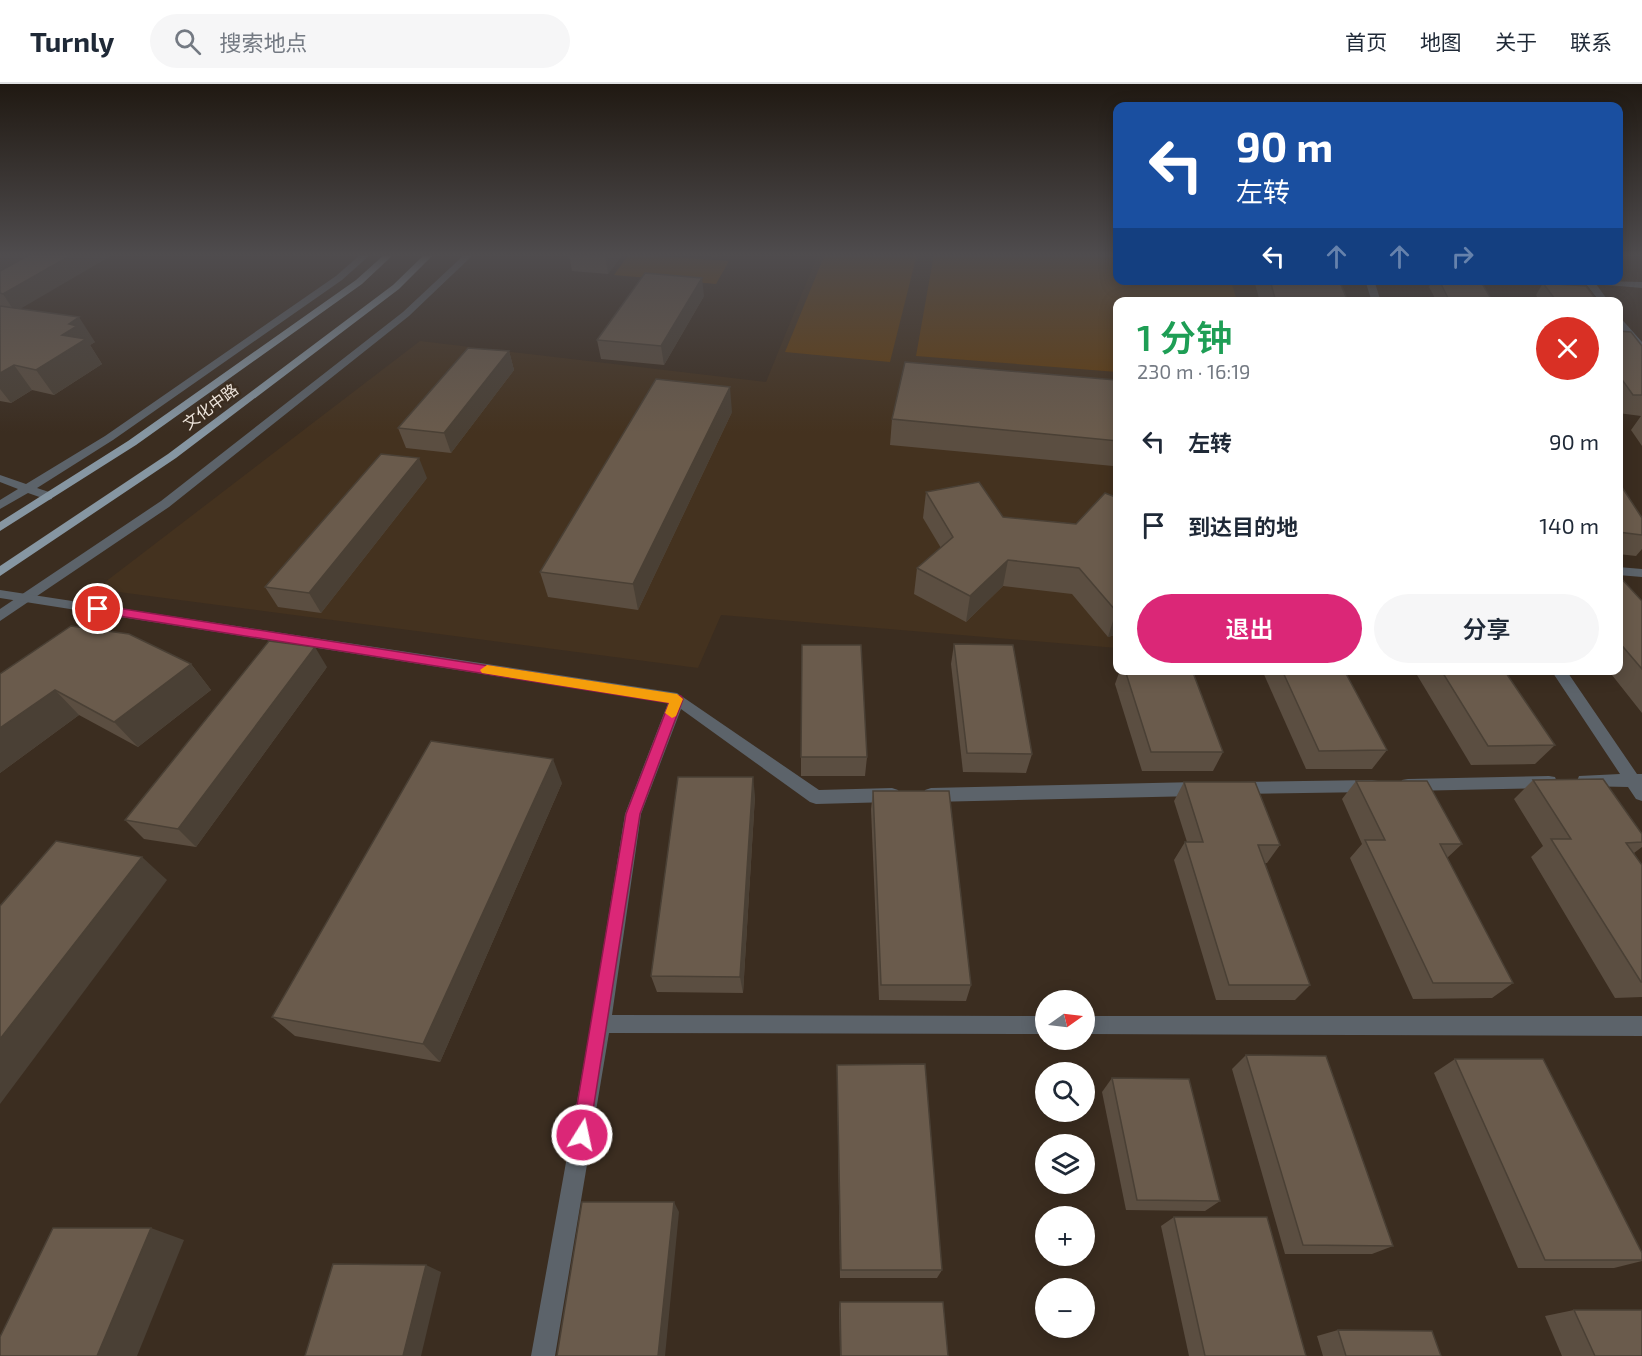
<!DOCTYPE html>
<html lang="zh">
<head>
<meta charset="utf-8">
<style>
	body { margin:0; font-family:"Exo 2","Noto Sans SC",sans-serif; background:#f6f6f7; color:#1f2937; height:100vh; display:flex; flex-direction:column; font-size:22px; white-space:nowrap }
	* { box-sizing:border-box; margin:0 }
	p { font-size:20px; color:#747a83 }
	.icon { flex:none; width:33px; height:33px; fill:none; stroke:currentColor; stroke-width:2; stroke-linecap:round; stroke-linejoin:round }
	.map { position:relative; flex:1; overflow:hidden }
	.panel { position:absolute; left:1113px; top:213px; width:510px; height:378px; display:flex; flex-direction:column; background:#fff; border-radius:12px; box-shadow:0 3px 15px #0003 }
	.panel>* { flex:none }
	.top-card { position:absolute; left:1113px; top:18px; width:510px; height:183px; border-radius:12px; box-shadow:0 3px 15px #0003; background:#1a4fa0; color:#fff; overflow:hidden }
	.needle { width:39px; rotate:76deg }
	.fabs { position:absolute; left:1035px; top:906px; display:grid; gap:12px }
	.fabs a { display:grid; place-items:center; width:60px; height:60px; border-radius:50%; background:#fff; box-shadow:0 3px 15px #0003; font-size:30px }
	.pin { position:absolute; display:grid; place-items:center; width:51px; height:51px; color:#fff; margin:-26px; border:3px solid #fff; border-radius:50%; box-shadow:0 2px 6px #0007 }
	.me { position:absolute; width:66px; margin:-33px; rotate:10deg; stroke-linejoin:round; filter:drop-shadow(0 0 4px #0008) }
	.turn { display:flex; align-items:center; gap:21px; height:126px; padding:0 24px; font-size:27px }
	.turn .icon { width:78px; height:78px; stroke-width:2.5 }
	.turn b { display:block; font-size:42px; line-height:51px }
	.lanes { display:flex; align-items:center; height:57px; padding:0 24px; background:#0003; justify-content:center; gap:30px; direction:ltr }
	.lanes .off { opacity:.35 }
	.round { display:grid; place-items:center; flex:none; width:63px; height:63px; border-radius:32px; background:#f6f6f7 }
	.summary { display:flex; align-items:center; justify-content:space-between; height:102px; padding:0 24px }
	h1 { font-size:36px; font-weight:600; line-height:45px; color:#1e9e55 }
	.action { display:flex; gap:12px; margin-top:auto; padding:12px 24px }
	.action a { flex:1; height:69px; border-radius:36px; background:#db2777; color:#fff; font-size:24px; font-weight:600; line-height:69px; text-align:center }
	.action a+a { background:#f6f6f7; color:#1f2937 }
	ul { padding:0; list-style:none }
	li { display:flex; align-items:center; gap:18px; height:84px; padding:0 24px }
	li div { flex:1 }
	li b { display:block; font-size:22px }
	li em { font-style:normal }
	header { display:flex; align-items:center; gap:36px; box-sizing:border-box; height:84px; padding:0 30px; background:#fff; border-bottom:2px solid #e0e1e3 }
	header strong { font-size:28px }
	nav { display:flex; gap:33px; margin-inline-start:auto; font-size:21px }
	.search { width:420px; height:54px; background:#f6f6f7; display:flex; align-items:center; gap:15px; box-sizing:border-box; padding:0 21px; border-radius:33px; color:#747a83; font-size:22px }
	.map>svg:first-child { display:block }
	.built { fill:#44321f }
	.green { fill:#643d0c }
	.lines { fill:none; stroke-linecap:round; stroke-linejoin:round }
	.service { fill:#5c636a; fill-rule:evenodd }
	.minor { fill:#5c636a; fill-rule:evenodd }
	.primary { fill:#8696a2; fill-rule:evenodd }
	.wall { fill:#5b4e41 }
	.shaded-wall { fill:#4a4035 }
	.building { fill:#6a5b4c; stroke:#4a4035; stroke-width:1.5 }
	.route { fill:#db2777; stroke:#8e194d; stroke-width:1.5 }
	.slow { fill:#f59e0b }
	.labels { text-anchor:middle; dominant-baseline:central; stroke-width:5; stroke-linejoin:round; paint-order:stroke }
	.far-street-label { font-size:16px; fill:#eee5dc; stroke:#3b2d20 }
</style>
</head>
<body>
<header>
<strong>Turnly</strong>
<div class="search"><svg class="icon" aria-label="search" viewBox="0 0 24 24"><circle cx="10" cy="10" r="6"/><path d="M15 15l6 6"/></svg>搜索地点</div>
<nav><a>首页</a><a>地图</a><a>关于</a><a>联系</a></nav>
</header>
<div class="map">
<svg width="1642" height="1272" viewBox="0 0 1642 1272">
	<rect width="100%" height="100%" fill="#3b2d20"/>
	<polygon class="built" points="818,170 1117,170 1118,196 1341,197 1349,217 1118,218 1117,564 721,531 698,584 96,505 420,257 766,298"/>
	<g class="green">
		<polygon points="629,170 729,177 716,200 614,191"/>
		<polygon points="825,170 917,170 890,278 785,268"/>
		<polygon points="934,170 1117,170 1118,196 1231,197 1237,217 1118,218 1117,288 916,272"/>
	</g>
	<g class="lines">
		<g class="service">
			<polygon points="361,170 371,170 342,196 113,356 37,404 52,409 52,415 48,416 28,409 0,425 0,416 18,405 0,398 0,391 26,400 105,352 336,192"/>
			<polygon points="465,170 474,170 409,232 169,423 0,537 0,525 161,417 403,228"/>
		</g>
		<g class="minor">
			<polygon points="1365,196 1374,196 1381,218 1372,218"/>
			<polygon points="1567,196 1642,198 1642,204 1596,200 1609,218 1600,218 1586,200"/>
			<polygon points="1618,231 1642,258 1642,267 1639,266 1618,241"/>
			<polygon points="1618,483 1642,485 1642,493 1618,491"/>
			<polygon points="0,506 677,609 819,706 892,704 898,706 900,711 898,716 892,718 816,720 810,718 681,625 641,730 612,931 1046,932 1046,950 609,949 555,1272 531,1272 591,940 625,730 668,619 0,514"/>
			<polygon points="1551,586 1566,586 1637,690 1642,690 1642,717 1636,715 1628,703 1579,702 1577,697 1579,692 1620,690"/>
			<polygon points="1549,692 1555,693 1557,698 1555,703 1549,704 1408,707 1402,706 1400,701 1402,696 1408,695"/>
			<polygon points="1372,696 1378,697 1380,702 1378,707 1372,708 1237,710 1231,709 1229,704 1231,699 1237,698"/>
			<polygon points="1198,698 1204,700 1206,705 1204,710 1198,712 931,718 925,716 923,711 925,706 931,704"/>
			<polygon points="1084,932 1642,932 1642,952 1084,950"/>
		</g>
		<g class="primary">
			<polygon points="385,170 394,170 362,200 136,361 0,447 0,438 128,357 356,196"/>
			<polygon points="425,170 434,170 399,205 176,374 0,492 0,482 168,370 393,201"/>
		</g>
	</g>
	<g class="wall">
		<polygon points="0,170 21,225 95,258 90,261 102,280 54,311 32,306 11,319 0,317"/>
		<polygon points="569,170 623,170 608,190 572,187"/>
		<polygon points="690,170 718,170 717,173"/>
		<polygon points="1254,196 1339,196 1348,218 1260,218"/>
		<polygon points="1432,196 1480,196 1493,218 1437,218 1429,203"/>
		<polygon points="1543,199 1598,218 1540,218 1536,211"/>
		<polygon points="704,212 664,281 601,275 597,256"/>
		<polygon points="1618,247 1642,262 1642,362 1631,346 1641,332 1618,329"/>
		<polygon points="509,267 514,286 451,369 406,364 398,344"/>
		<polygon points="1118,317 1118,367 1113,382 890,361 892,335"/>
		<polygon points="732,328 638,526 548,513 540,488"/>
		<polygon points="427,394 321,529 278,523 265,503"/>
		<polygon points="1618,397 1642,434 1642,465 1636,472 1618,470"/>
		<polygon points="926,408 1003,433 1076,440 1118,414 1118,550 1108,553 1072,510 1003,502 966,538 914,510 917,484 941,464 923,434"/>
		<polygon points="1618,491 1642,517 1642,629 1608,586 1618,586"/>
		<polygon points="954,560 1032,670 1026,689 963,688 951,580"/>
		<polygon points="191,580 211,606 138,663 79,631 0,689 0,590"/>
		<polygon points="327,583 196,763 144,755 125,736"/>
		<polygon points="1120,586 1192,586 1223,668 1213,687 1142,687 1115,600"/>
		<polygon points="1262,586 1344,586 1387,666 1372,685 1306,685"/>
		<polygon points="1414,586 1504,586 1555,661 1535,680 1471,681"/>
		<polygon points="801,673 867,673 865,692 801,692"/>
		<polygon points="1533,696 1642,750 1642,763 1634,769 1642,781 1642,913 1615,914 1531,773 1543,762 1514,715"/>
		<polygon points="1356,697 1462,760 1447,774 1513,899 1492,914 1413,915 1350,774 1362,760 1342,715"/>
		<polygon points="1184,698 1280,761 1267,779 1265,779 1310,901 1295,916 1216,916 1174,776 1185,758 1187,758 1174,717"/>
		<polygon points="562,699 440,978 295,952 272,933"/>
		<polygon points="873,707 971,901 966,917 879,916 871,725"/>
		<polygon points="755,712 743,909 657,908 651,892"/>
		<polygon points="1246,971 1393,1162 1372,1170 1285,1170 1232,985"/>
		<polygon points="1455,975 1642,1169 1642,1177 1614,1184 1518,1184 1434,989"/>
		<polygon points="837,981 942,1186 937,1194 840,1194"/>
		<polygon points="1112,994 1220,1117 1205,1127 1126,1126 1102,1008"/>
		<polygon points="1174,1133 1306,1272 1189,1272 1161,1142"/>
		<polygon points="840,1218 948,1272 840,1272 839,1225"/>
		<polygon points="1574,1226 1642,1272 1562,1272 1545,1232"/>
		<polygon points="1338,1246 1441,1272 1323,1272 1317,1252"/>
	</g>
	<g class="shaded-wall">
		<polygon points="0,170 33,170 0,188"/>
		<polygon points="73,170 114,170 15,228 3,210"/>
		<polygon points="607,170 623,170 608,190 605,172"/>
		<polygon points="702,194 704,212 664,281 661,262"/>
		<polygon points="79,233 95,258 90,261 102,280 54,311 36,286 69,240"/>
		<polygon points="509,267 514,286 451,369 444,349"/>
		<polygon points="14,281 32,306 11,319 0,305 0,289"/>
		<polygon points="730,303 732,328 638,526 633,500"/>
		<polygon points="419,374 427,394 321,529 309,509"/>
		<polygon points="1008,476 1003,502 966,538 970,512"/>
		<polygon points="1116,527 1118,527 1118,550 1108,553"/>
		<polygon points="315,563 327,583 196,763 178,745"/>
		<polygon points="191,580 211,606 138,663 114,638"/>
		<polygon points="55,606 79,631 0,689 0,644"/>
		<polygon points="553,675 562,699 440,978 423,960"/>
		<polygon points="753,693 755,712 743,909 740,893"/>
		<polygon points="142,773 167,796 0,1020 0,955"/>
		<polygon points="674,1118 679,1128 665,1272 658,1272"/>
		<polygon points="151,1144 184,1156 137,1272 97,1272"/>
		<polygon points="426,1181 441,1188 421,1272 403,1272"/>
	</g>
	<g class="building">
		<polygon points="31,170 73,170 3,210 0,209 0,187"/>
		<polygon points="583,170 607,170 605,172"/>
		<polygon points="645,189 702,194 661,262 597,256"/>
		<polygon points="1270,196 1339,196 1348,218 1276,218"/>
		<polygon points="1439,196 1480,196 1493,218 1450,218"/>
		<polygon points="1543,199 1586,202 1598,218 1557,218"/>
		<polygon points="0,222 79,233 69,240 77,242 62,251 86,255 36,286 14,281 0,289"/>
		<polygon points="1618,247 1631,248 1642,262 1642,311 1633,311 1618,290"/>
		<polygon points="468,264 509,267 444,349 398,344"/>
		<polygon points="905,278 1116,296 1118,317 1118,357 892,335"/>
		<polygon points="656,295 730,303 633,500 540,488"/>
		<polygon points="381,370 419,374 309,509 265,503"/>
		<polygon points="1618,397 1642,434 1642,451 1618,448"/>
		<polygon points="979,398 1003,433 1076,440 1105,409 1118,414 1118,527 1116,527 1079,484 1008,476 970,512 917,484 953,453 926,408"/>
		<polygon points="1618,491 1642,517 1642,585 1618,557"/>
		<polygon points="71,542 129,550 191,580 114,638 55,606 0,644 0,590"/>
		<polygon points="269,557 315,563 178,745 125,736"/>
		<polygon points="954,560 1013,561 1032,670 967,669"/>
		<polygon points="802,561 861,561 867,673 801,673"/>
		<polygon points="1125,586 1192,586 1223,668 1151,668"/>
		<polygon points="1282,586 1344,586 1387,666 1319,667"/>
		<polygon points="1441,586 1504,586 1555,661 1488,662"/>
		<polygon points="431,657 553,675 423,960 272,933"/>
		<polygon points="678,693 753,693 740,893 651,892"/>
		<polygon points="1603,695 1642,750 1642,758 1626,759 1642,781 1642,898 1641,898 1551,755 1571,755 1533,696"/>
		<polygon points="1356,697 1427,697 1462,760 1440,760 1513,899 1433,899 1365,756 1385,756"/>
		<polygon points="1184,698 1255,698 1280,761 1258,761 1310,901 1229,901 1185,758 1203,758"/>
		<polygon points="873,707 949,707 971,901 881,901"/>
		<polygon points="56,757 142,773 0,955 0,822"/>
		<polygon points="1246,971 1326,972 1393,1162 1303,1161"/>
		<polygon points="1455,975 1543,975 1642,1169 1642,1176 1545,1176"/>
		<polygon points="925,980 942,1186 841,1186 837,981"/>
		<polygon points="1112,994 1189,995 1220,1117 1137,1116"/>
		<polygon points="582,1118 674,1118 658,1272 557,1272"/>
		<polygon points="1174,1133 1267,1133 1306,1272 1205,1272"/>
		<polygon points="53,1144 151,1144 97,1272 0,1272 0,1253"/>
		<polygon points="333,1180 426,1181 403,1272 305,1272"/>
		<polygon points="840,1218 943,1218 948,1272 841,1272"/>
		<polygon points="1574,1226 1642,1226 1642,1272 1595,1272"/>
		<polygon points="1338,1246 1432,1247 1441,1272 1346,1272"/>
	</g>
	<linearGradient id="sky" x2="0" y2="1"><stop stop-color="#201912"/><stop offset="0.49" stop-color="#4f4c4e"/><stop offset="1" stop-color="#4f4c4e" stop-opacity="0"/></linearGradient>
	<rect width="1642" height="349" fill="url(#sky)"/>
	<polygon class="route" points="98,521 681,612 683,615 640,730 588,1058 582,1061 575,1058 572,1051 626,730 669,619 94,528 94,522"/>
	<polygon class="slow" points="487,581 677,610 683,615 676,632 672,634 665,629 669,619 482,589 480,586"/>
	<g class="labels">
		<g class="far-street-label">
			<text transform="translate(210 322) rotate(-37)">文化中路</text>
		</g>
	</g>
</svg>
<div class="fabs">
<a><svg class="needle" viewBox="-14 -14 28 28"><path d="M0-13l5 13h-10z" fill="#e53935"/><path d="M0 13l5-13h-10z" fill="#747a83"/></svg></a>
<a><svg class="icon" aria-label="search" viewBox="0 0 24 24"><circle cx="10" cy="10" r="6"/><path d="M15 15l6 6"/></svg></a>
<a><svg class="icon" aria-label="layers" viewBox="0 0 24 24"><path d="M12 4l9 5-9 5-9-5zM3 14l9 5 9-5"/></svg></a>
<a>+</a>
<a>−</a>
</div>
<div class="pin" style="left:98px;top:525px;background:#d93025"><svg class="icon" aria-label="arrive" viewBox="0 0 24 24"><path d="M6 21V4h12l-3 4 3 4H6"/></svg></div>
<svg class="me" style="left:582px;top:1051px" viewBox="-20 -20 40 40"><circle r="17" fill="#db2777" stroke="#fff" stroke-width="3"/><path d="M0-11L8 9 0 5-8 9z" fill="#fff"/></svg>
<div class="top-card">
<div class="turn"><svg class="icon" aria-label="left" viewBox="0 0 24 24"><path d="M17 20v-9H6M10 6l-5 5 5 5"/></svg><div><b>90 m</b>左转</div></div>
<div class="lanes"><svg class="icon" aria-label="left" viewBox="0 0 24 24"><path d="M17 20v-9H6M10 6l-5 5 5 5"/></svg><svg class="icon off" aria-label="ahead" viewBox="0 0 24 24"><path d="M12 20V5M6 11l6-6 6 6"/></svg><svg class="icon off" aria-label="ahead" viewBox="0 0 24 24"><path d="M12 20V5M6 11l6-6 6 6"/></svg><svg class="icon off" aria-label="right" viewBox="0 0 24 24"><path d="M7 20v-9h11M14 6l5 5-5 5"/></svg></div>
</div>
<section class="panel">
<div class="summary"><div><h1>1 分钟</h1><p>230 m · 16:19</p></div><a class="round" style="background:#d93025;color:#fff"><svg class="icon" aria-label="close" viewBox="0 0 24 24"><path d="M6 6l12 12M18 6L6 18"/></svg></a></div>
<ul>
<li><svg class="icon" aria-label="left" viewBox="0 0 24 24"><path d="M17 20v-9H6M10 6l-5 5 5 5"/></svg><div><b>左转</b></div><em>90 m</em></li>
<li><svg class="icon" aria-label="arrive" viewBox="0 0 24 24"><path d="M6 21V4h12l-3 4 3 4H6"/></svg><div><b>到达目的地</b></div><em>140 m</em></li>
</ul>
<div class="action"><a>退出</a><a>分享</a></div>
</section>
</div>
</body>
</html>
